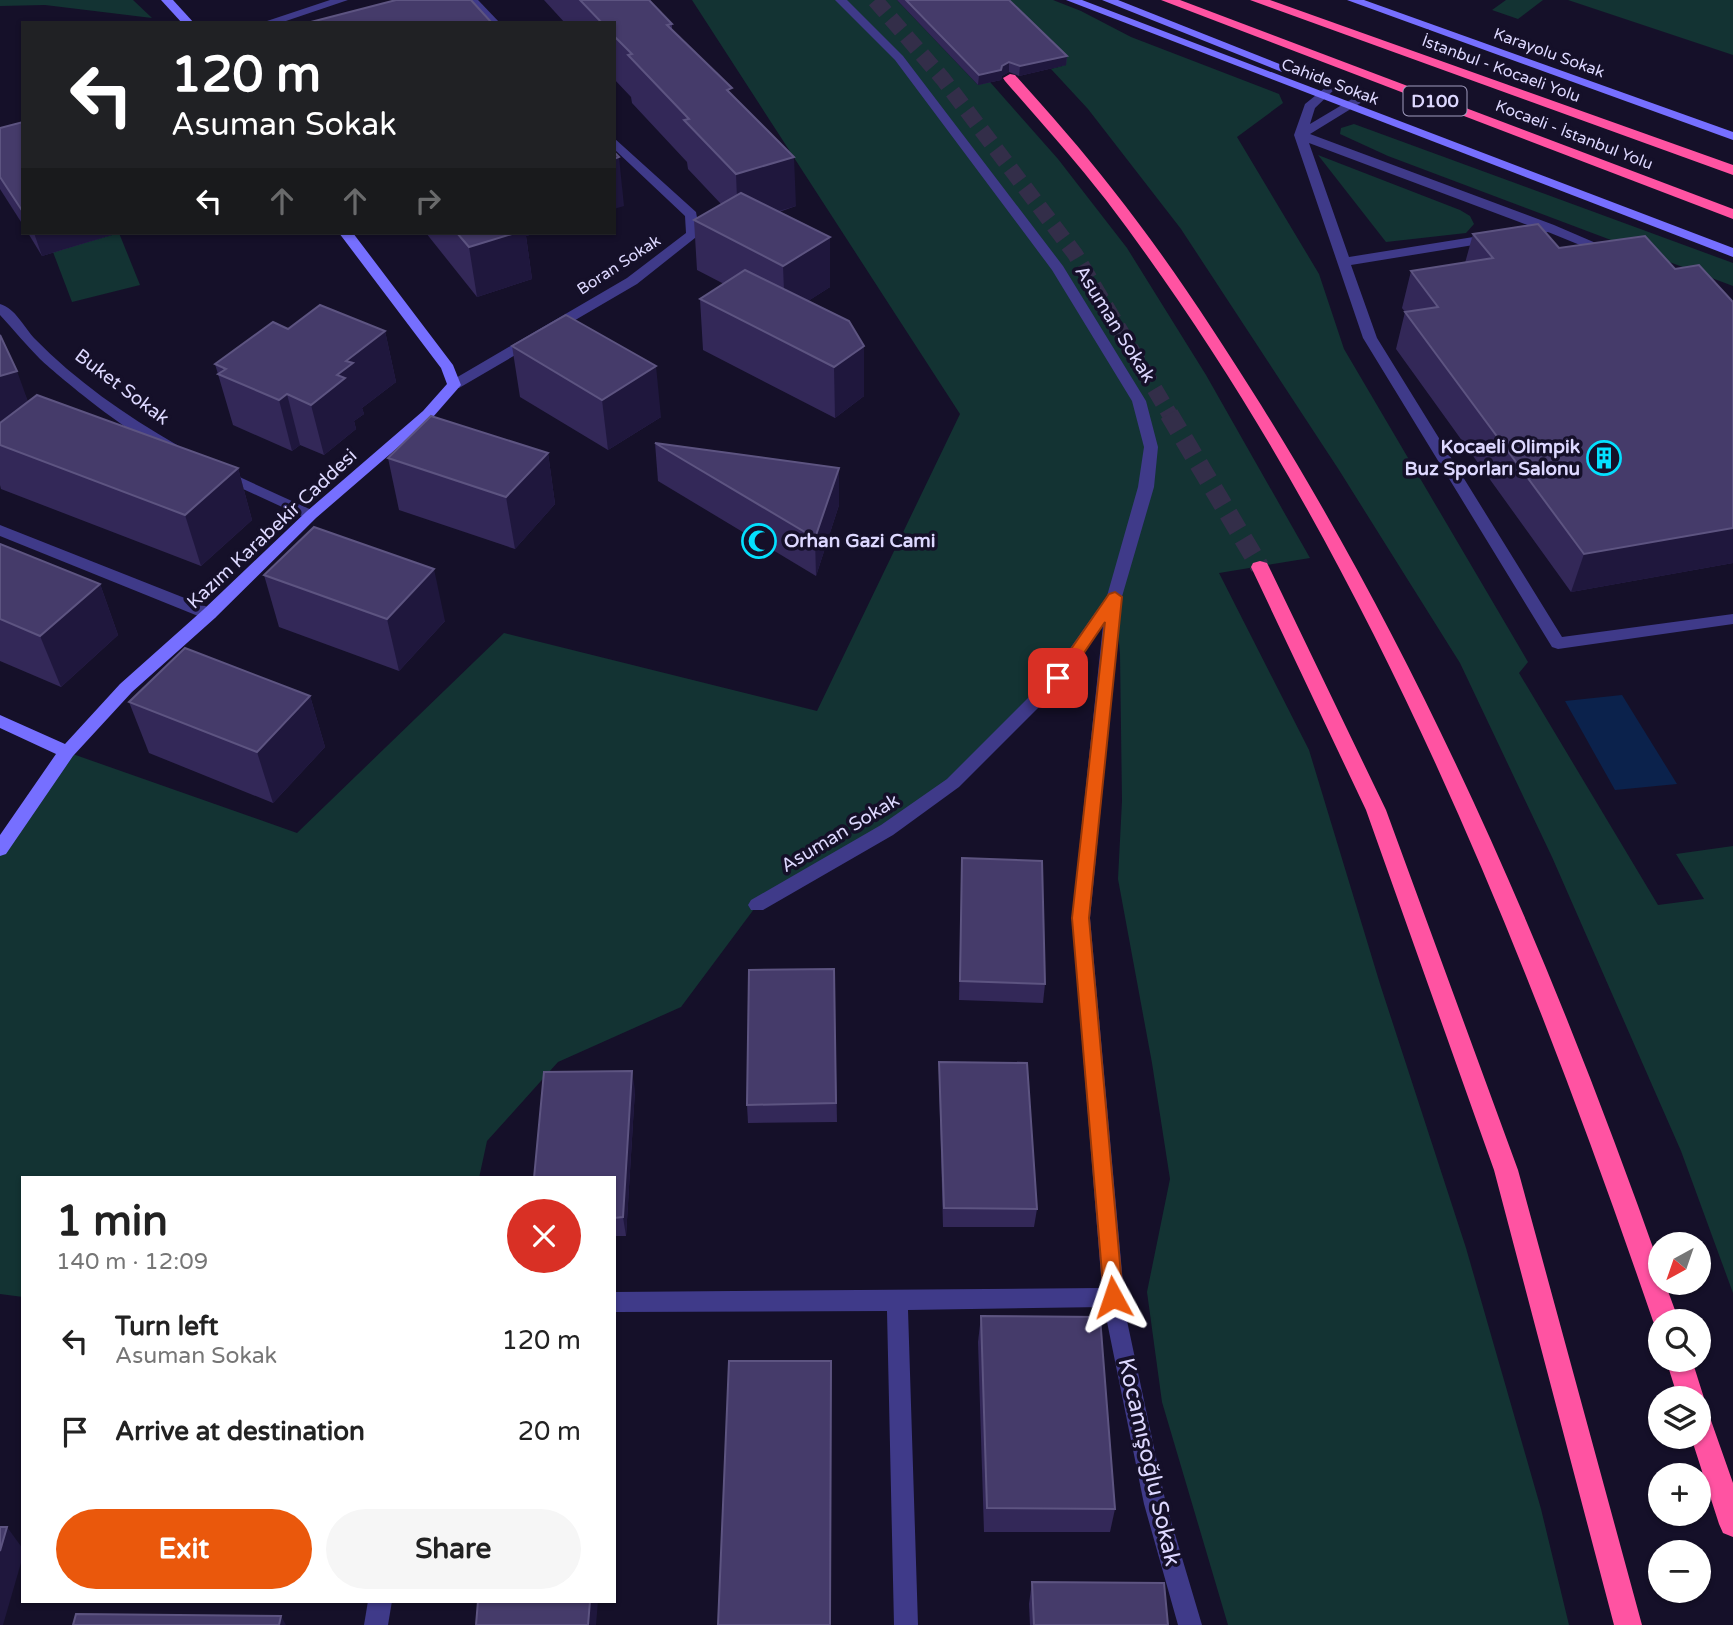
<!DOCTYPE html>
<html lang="en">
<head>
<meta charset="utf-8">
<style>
	body { margin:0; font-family:"Varela Round",sans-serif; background:#f6f6f6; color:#222; height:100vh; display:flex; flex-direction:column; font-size:26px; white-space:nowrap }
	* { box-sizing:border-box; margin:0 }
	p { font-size:23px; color:#767676 }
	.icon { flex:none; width:38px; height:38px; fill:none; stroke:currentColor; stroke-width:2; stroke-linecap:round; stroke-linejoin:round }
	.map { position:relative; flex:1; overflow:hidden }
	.side { position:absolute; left:21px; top:1176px; width:595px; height:427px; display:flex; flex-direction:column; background:#fff; border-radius:0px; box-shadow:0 2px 5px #0004 }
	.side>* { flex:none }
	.top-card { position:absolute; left:21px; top:21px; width:595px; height:214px; border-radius:0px; box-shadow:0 2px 5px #0004; background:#202124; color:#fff; overflow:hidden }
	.needle { width:46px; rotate:220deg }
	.controls { position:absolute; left:1648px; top:1232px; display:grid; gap:14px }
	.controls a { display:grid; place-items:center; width:63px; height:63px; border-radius:50%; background:#fff; box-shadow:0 2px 5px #0004; font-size:35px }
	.pin { position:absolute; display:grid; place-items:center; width:60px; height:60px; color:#fff; margin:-30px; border-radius:14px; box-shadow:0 4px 10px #0006 }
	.me { position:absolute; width:77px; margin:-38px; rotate:355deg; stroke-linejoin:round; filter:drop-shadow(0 0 5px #0008) }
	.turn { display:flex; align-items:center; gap:24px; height:147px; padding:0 35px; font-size:32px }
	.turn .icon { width:91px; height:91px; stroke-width:2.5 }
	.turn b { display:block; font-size:49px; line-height:60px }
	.lanes { display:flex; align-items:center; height:66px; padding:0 35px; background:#0003; justify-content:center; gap:35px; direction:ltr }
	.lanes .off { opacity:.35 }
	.round { display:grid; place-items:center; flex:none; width:74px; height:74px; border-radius:37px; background:#f6f6f6 }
	.summary { display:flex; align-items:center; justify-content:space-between; height:119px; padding:0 35px }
	h1 { font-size:42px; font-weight:800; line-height:52px }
	.cta { display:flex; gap:14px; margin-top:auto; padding:14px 35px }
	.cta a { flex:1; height:80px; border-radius:42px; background:#ea580c; color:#fff; font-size:28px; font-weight:800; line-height:80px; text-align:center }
	.cta a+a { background:#f6f6f6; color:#222 }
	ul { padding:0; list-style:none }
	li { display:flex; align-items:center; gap:21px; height:91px; padding:0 35px }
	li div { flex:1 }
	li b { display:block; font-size:26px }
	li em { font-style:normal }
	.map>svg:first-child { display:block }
	.green { fill:#133333 }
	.water { fill:#0b224c }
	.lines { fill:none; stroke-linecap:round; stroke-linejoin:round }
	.highway-tunnel-far1 { stroke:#332e49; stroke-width:16; stroke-dasharray:16 8; stroke-linecap:butt }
	.highway-tunnel { stroke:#332e49; stroke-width:19; stroke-dasharray:19 10; stroke-linecap:butt }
	.lane { fill:#3f3a89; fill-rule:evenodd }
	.street { fill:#3f3a89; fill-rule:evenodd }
	.secondary { fill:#766fff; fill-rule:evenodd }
	.highway { fill:#ff53a2; fill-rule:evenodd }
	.wall { fill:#332858 }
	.shaded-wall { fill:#1f173d }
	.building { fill:#453b6a; stroke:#5d5481; stroke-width:2 }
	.route { fill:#ea580c; stroke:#983908; stroke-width:2 }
	.labels { text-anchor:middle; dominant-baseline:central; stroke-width:7; stroke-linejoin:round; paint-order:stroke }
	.far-street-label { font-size:16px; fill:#ddd8ff; stroke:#151029 }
	.shield { fill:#151029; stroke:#a19cbf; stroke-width:2 }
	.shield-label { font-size:18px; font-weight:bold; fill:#ddd8ff }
	.street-label { font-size:19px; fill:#ddd8ff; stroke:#151029 }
	.poi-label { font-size:19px; font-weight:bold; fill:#ddd8ff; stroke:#151029; text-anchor:end }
	.near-street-label { font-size:23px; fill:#ddd8ff; stroke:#151029 }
</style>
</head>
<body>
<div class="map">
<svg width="1733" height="1625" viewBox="0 0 1733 1625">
	<rect width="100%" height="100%" fill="#151029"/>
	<g class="green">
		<polygon points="0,0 133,0 152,18 45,5 0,6"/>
		<polygon points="692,0 897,0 978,85 990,82 1058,159 1127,248 1206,375 1310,558 1219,573 1309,750 1380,984 1466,1248 1541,1509 1569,1625 1228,1625 1162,1402 1147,1292 1170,1179 1152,1063 1118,879 1122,801 1120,654 1115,598 1058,678 953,783 757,905 681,1007 558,1062 487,1141 479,1178 23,1178 23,1297 0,1294 0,849 67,752 297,833 504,633 817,711 960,414"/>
		<polygon points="999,0 1053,0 1081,11 1131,37 1279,94 1283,103 1237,137 1319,274 1344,349 1528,662 1519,673 1658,905 1704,899 1676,854 1733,846 1733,1293 1681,1151 1552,857 1460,663 1339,470 1181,229 1088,109 1051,69 1066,65"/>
		<polygon points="1506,0 1543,0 1518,19 1492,10"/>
		<polygon points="1568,0 1733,0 1733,55"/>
		<polygon points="1354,124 1733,263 1733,286 1388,156 1340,134 1341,128"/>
		<polygon points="1318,155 1460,210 1470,216 1474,224 1466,233 1386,242"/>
		<polygon points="119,233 140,285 72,302 53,252"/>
	</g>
	<polygon class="water" points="1622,695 1677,784 1615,790 1565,701"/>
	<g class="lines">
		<polyline class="highway-tunnel-far1" points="875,0 943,79 1075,254 1170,415"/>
		<polyline class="highway-tunnel" points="1169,414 1260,567"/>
		<polygon class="lane" points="1331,83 1337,87 1315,108 1310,124 1357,96 1367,99 1310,134 1554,225 1619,253 1617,256 1607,256 1548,232 1514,236 1514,230 1533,227 1309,143 1349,257 1492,234 1499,238 1492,242 1351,265 1377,338 1562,637 1733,614 1733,624 1558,649 1552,647 1363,338 1294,135 1305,104"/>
		<g class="street">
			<polygon points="330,0 348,0 280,23 261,23"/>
			<polygon points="466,0 478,0 500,23 487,23"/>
			<polygon points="835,0 847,0 903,56 1063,266 1146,401 1158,447 1154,487 1121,600 1090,918 1126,1316 1166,1504 1202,1625 1178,1625 1144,1504 1104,1307 908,1310 918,1625 894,1625 887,1311 614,1312 614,1292 1102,1288 1072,918 1103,625 1064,682 959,787 893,835 763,910 751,910 748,905 751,900 881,825 947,779 1052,674 1107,596 1138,487 1144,447 1132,401 1052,270 895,60"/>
			<polygon points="614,138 696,212 700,234 637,284 459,388 449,388 449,382 627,278 686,233 685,216 614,149"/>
			<path d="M 0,304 C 15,308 24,327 34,338 C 76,381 125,415 177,445 L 179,448 L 177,451 C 155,457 59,377 40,359 C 26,345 14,330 0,315 Z"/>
			<polygon points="222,469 316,512 319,515 311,520 306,518 217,477 215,474"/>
			<polygon points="0,525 215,610 217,614 215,618 203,618 0,536"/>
			<polygon points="368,1601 392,1601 388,1625 364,1625"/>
		</g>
		<g class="secondary">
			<polygon points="161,0 173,0 194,23 182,23"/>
			<polygon points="1066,0 1082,0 1733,248 1733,257"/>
			<polygon points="1102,0 1118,0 1292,69 1282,72"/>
			<polygon points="1347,0 1364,0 1733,132 1733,140"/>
			<polygon points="339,233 353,233 453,365 461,385 433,417 316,518 215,618 132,692 73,756 6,854 0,856 0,835 56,754 0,728 0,715 65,744 120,684 203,610 306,512 423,411 447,384 441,368"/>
		</g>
		<g class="highway">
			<polygon points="1161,0 1180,0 1733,209 1733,219"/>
			<polygon points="1250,0 1270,0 1733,165 1733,175"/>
			<path d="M 1010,74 L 1015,75 C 1049,113 1082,150 1113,190 C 1167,258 1215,332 1261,405 C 1430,676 1555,969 1661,1270 L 1661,1283 L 1665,1283 L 1679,1321 L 1661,1321 L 1661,1331 L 1657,1329 L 1653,1321 C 1518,928 1359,533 1106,200 C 1074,159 1039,120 1005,81 L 1003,78 Z"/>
			<polygon points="1260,561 1267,563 1269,567 1386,810 1518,1170 1642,1625 1614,1625 1494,1170 1366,810 1251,567 1253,563"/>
			<polygon points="1666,1360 1692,1360 1704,1398 1700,1407 1699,1398 1678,1398"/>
			<polygon points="1699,1409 1708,1412 1733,1483 1733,1537 1723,1533 1719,1524 1691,1437 1699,1437"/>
		</g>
	</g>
	<g class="wall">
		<polygon points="544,0 649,0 672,24 672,30 732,95 796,206 779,212 830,287 808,301 864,346 864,396 835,418 703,350 700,299 724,284 697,270 694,220 721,204 688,169 687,162 632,103 631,97 614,79 614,23 565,23"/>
		<polygon points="897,0 1009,0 1067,56 1066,65 1019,76 1009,72 1002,76 1001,80 978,85"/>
		<polygon points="23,122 23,225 0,189 0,128"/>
		<polygon points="28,233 118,233 42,256"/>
		<polygon points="426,233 537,233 526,236 532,279 477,297"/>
		<polygon points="1473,234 1675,269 1733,302 1733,563 1571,592 1396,349 1405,312 1402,308 1411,271 1465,263"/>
		<polygon points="288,329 385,331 396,382 362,408 364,414 354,421 356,429 324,455 300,445 292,451 233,425 215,364"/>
		<polygon points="0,335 28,402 238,468 252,520 201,566 1,489 0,485"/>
		<polygon points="512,346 661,417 608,450 520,397"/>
		<polygon points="655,443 839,468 839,505 816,576 658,481"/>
		<polygon points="548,453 555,504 515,549 399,510 388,458"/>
		<polygon points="0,544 100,584 118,635 61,687 0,661"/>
		<polygon points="264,575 445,621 399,671 279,627"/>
		<polygon points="310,696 325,747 273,803 149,753 129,702"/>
		<polygon points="962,858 1045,984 1043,1003 959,1000"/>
		<polygon points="834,969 837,1122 748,1123 747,1105"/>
		<polygon points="939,1062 1037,1209 1034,1227 943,1227 939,1081"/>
		<polygon points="635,1090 626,1236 614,1236 614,1178"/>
		<polygon points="981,1316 1115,1509 1110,1532 984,1532 978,1342"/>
		<polygon points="1032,1582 1168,1625 1030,1625 1029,1604"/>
	</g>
	<g class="shaded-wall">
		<polygon points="1067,56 1066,65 1019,76 1020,66"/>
		<polygon points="1009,62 1009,72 1002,76 1001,80 978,85 979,75 1002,66"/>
		<polygon points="619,157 624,206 614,209 614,159"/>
		<polygon points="794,157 796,206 738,223 736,174"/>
		<polygon points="34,233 118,233 42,256"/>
		<polygon points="501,233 537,233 526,236 532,279 477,297 469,247"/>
		<polygon points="830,237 830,287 785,316 783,266"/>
		<polygon points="385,331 396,382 362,408 364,414 354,421 356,429 324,455 311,405 337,375 346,361"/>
		<polygon points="864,346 864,396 835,418 834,367"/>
		<polygon points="656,366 661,417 608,450 602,400"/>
		<polygon points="17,371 35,421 0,432 0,376"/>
		<polygon points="287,394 300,445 292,451 279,400"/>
		<polygon points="548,453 555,504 515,549 506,497"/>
		<polygon points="238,468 252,520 201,566 185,515"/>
		<polygon points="839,468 839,505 816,576 815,538"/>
		<polygon points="1733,528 1733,563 1571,592 1584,554"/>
		<polygon points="434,569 445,621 399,671 387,619"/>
		<polygon points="100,584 118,635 61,687 40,636"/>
		<polygon points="310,696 325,747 273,803 257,752"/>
		<polygon points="632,1071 635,1090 626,1236 623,1217"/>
		<polygon points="831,1361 831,1625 830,1625"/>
		<polygon points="7,1527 23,1549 23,1556 3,1625 0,1625 0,1551"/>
		<polygon points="590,1601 598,1601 596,1625 588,1625"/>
		<polygon points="281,1616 286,1625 279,1625"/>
	</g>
	<g class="building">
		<polygon points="396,0 471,0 492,23 307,23"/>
		<polygon points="580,0 649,0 672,24 667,25 732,88 727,90 794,157 736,174 684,120 689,119 628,55 632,54 614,36 614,23 602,23"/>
		<polygon points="906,0 1009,0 1067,56 1020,66 1009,62 1002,66 1001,70 979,75"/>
		<polygon points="23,122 23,212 0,177 0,128"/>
		<polygon points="614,152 619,157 614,159"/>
		<polygon points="741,193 830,237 783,266 694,220"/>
		<polygon points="1538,224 1559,248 1645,236 1675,269 1699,265 1733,302 1733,528 1584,554 1405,312 1438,307 1411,271 1493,258 1473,234"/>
		<polygon points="457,233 515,233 469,247"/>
		<polygon points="745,270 849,321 864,346 834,367 700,299"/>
		<polygon points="320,305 385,331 346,361 353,363 337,375 345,378 311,405 287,394 279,400 218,374 226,369 215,364 273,322 288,329"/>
		<polygon points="566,315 656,366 602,400 512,346"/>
		<polygon points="0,335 17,371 0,376"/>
		<polygon points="37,395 238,468 185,515 0,445 0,423"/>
		<polygon points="431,416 548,453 506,497 388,458"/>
		<polygon points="655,443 839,468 815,538"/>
		<polygon points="314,527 434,569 387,619 264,575"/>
		<polygon points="0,544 100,584 40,636 0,619"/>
		<polygon points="185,648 310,696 257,752 129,702"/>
		<polygon points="962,858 1042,861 1045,984 960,981"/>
		<polygon points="834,969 836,1103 747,1105 749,970"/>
		<polygon points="939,1062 1027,1063 1037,1209 944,1208"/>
		<polygon points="632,1071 623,1217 614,1218 614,1178 534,1178 544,1072"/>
		<polygon points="981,1316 1100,1317 1115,1509 987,1508"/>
		<polygon points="729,1361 831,1361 830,1625 718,1625"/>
		<polygon points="0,1527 7,1527 0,1551"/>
		<polygon points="1032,1582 1164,1583 1168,1625 1034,1625"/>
		<polygon points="478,1601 590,1601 588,1625 476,1625"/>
		<polygon points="76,1614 281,1616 279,1625 73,1625"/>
	</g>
	<polygon class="route" points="1115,592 1122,597 1089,918 1123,1297 1120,1303 1113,1306 1107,1303 1104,1297 1072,918 1105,622 1064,682 1058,683 1051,678 1109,594"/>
	<defs>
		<g id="building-ring" transform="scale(1.75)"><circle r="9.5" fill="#151029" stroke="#04e1ff" stroke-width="1.5"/><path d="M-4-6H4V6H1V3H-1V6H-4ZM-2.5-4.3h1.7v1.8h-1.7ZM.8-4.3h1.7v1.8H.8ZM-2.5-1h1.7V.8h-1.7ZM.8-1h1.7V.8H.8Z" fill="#04e1ff"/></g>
		<g id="mosque-ring" transform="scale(1.75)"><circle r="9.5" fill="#151029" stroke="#04e1ff" stroke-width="1.5"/><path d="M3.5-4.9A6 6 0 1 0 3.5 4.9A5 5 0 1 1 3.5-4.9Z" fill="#04e1ff"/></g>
	</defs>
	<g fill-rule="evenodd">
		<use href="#building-ring" x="1604" y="458"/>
		<use href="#mosque-ring" x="759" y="541"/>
	</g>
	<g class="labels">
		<g class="far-street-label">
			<text transform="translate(1549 53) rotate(20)">Karayolu Sokak</text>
			<text transform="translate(1501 69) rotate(20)">İstanbul - Kocaeli Yolu</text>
			<text transform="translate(1330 82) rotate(21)">Cahide Sokak</text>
			<text transform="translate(1574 135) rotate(21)">Kocaeli - İstanbul Yolu</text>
			<text transform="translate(619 265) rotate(-33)">Boran Sokak</text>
		</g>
		<rect class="shield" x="1403.5" y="86.5" width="63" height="29" rx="5"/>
		<g class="shield-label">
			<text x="1435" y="101">D100</text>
		</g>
		<g class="street-label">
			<text transform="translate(1115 324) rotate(58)">Asuman Sokak</text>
			<text transform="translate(122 387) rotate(37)">Buket Sokak</text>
			<text transform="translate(272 529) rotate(-43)">Kazım Karabekir Caddesi</text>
			<text transform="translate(840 833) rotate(-31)">Asuman Sokak</text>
		</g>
		<g class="poi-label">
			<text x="1580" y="447">Kocaeli Olimpik<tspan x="1580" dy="22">Buz Sporları Salonu</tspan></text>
			<text x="784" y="541" text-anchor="start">Orhan Gazi Cami</text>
		</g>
		<g class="near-street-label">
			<text transform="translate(1149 1462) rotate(77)">Kocamışoğlu Sokak</text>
		</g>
	</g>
</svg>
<div class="controls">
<a><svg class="needle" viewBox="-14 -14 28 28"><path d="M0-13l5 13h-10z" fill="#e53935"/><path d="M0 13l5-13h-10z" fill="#767676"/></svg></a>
<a><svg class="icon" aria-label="search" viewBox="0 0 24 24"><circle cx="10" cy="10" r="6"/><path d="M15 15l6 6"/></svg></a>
<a><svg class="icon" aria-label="layers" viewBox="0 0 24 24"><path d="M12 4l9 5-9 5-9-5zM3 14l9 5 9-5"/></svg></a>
<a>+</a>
<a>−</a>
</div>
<div class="pin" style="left:1058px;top:678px;background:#d93025"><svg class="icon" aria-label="arrive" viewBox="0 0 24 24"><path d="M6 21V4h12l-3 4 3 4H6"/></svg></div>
<svg class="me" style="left:1113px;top:1297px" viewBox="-20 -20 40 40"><path d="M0-17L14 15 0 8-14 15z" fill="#ea580c" stroke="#fff" stroke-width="4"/></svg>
<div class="top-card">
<div class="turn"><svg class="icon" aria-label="left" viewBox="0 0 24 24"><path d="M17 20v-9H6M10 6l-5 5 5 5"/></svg><div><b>120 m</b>Asuman Sokak</div></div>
<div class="lanes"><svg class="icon" aria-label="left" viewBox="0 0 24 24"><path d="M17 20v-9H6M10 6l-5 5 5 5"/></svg><svg class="icon off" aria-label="ahead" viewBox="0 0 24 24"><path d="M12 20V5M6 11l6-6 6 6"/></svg><svg class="icon off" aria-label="ahead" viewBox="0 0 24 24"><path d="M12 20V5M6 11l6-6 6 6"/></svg><svg class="icon off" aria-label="right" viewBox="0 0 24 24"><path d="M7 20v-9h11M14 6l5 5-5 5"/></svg></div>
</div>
<section class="side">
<div class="summary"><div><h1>1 min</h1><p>140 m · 12:09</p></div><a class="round" style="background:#d93025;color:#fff"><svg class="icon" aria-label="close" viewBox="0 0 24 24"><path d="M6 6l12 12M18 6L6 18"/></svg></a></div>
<ul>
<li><svg class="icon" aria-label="left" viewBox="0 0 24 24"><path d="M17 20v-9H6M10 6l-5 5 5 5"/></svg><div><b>Turn left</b><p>Asuman Sokak</p></div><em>120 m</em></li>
<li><svg class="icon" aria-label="arrive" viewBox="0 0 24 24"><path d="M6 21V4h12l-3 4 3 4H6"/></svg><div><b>Arrive at destination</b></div><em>20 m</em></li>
</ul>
<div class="cta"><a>Exit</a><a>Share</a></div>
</section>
</div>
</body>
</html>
